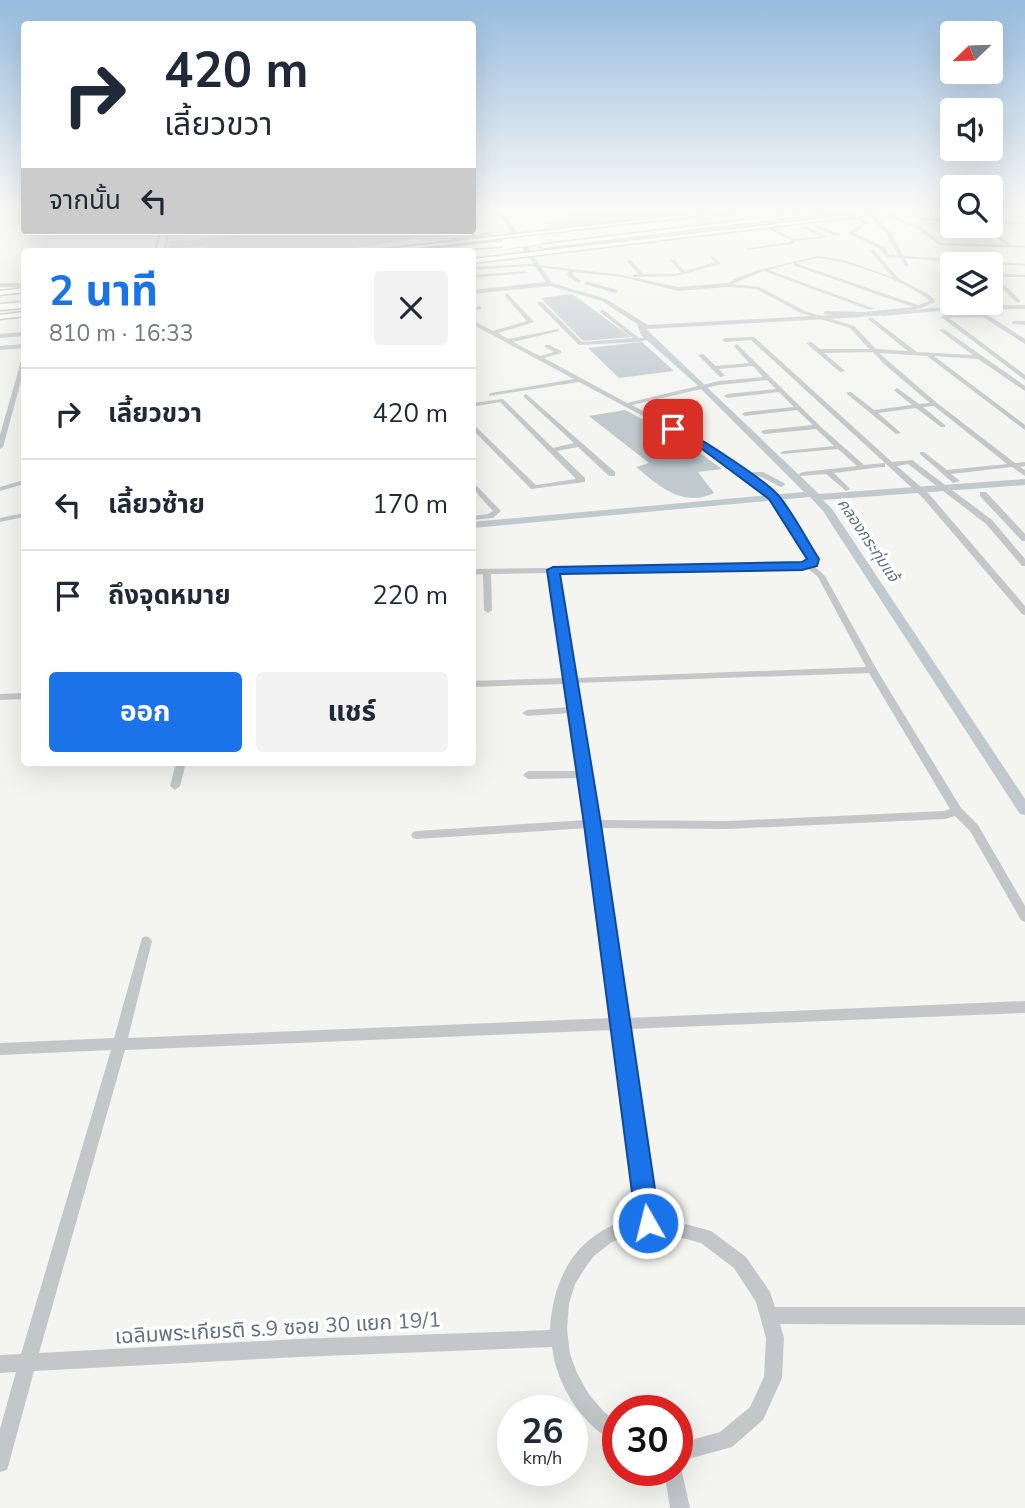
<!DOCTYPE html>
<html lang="th">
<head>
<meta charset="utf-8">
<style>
	body { margin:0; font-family:"Nunito Sans","Noto Sans Thai",sans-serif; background:#f2f2f3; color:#1f2937; height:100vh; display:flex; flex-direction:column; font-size:26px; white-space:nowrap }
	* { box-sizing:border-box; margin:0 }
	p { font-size:23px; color:#747a83 }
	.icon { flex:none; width:38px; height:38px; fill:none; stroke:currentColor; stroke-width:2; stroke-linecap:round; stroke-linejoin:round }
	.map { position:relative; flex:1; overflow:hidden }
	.side { position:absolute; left:21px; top:248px; width:455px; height:518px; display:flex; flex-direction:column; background:#fff; border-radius:7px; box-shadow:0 7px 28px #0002 }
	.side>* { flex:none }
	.top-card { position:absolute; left:21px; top:21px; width:455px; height:214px; border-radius:7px; box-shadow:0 7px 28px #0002; background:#fff; color:#1f2937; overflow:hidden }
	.needle { width:46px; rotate:247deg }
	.controls { position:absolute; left:940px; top:21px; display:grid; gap:14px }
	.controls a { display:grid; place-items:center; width:63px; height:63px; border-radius:7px; background:#fff; box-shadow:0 7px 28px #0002; font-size:35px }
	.speed { position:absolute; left:497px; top:1395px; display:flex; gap:14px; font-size:35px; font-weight:700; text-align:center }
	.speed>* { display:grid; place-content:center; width:91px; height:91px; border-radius:50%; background:#fff; box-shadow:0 7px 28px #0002; line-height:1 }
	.speed small { font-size:18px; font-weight:400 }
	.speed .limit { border:10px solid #d22; background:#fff; color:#111 }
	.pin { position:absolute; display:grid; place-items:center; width:60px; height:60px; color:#fff; margin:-30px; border-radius:14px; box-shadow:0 4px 10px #0006 }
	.me { position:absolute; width:77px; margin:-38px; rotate:352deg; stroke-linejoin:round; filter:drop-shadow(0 0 5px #0008) }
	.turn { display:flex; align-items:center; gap:24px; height:147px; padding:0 28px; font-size:32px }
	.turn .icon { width:91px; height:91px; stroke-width:2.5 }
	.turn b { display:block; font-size:49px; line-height:60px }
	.then { display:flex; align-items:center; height:66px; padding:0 28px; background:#0003; gap:14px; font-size:26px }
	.round { display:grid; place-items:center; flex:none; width:74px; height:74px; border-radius:7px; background:#f2f2f3 }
	.summary { display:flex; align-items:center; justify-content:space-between; height:119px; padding:0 28px }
	h1 { font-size:42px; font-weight:700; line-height:52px; color:#1a73e8 }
	.button { display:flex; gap:14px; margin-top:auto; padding:14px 28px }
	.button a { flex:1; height:80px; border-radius:7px; background:#1a73e8; color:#fff; font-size:28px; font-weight:700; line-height:80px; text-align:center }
	.button a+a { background:#f2f2f3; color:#1f2937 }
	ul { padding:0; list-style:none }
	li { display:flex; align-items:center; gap:21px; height:91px; padding:0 28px; border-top:2px solid #e0e1e3 }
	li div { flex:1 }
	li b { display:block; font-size:26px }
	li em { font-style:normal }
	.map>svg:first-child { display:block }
	.green { fill:#d4dcd0 }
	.water { fill:#bfc9ce }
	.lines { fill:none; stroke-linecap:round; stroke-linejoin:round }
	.canal { fill:#bfc9ce; fill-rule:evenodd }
	.secondary-casing { stroke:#b5babf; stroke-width:3 }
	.highway-casing { stroke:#b8babd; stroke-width:3 }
	.street { fill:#c3c7ca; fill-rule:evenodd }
	.secondary { fill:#fff; fill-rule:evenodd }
	.highway { fill:#fff; fill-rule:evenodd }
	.highway-bridge-casing { stroke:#b8babd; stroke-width:11; stroke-linecap:butt }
	.highway-bridge { stroke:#fff; stroke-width:10 }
	.route { fill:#1a73e8; stroke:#114b97; stroke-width:2 }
	.labels { text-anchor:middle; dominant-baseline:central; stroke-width:7; stroke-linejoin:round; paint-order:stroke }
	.far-water-label { font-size:16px; font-style:italic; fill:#5c7581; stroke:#fff }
	.near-street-label { font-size:21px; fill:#617283; stroke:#fff }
</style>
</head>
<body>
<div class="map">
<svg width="1025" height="1508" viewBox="0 0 1025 1508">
	<rect width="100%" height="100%" fill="#f4f4f0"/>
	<g class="green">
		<polygon points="560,207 752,207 556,229 543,222 579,217 558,214 568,212"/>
		<polygon points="780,207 807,207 562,233"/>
		<polygon points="892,207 919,207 573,244"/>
		<polygon points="298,231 472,231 326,252 206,252 204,246 168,249 169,241"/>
	</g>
	<g class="water">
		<polygon points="572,294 631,337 583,341 541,298"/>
		<polygon points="642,342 674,371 619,378 588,348"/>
		<path d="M 625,410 L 684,441 L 722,469 L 698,472 L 714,493 C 683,508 659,486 636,467 L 649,463 L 589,416 Z"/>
	</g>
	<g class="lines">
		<g class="canal">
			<polygon points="494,207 500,207 552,283 606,299 648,325 866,313 863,317 646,329 819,494 1025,479 1025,485 823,500 832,509 1025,799 1025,815 1020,814 823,511 810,497 472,528 472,522 804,492 695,383 641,335 637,324 602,301 550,286 472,294 472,290 546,282"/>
			<polygon points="870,215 874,215 891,233 909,266 905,266 886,234"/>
			<polygon points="1025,305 1025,309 950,310 883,316 879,314 950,306"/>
			<polygon points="24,332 24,336 0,338 0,334"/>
		</g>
		<g class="secondary-casing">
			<g id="secondary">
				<polygon points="754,207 770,207 383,252 360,252"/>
				<polygon points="921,207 937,207 472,263 472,259"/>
				<polygon points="161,231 167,231 164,252 156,252"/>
				<polygon points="24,288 24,292 0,295 0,291"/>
				<polygon points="24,312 24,316 0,319 0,315"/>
			</g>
		</g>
		<g class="highway-casing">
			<g id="highway">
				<polygon points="853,207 875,207 543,248 538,245"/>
				<polygon points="506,241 509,246 427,252 432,249"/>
				<polygon points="24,302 24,308 0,310 0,304"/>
			</g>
		</g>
		<g class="street">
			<polygon points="491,207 492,209 472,210 472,208"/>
			<polygon points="899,210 924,218 952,220 952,222 924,220 898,212"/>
			<polygon points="882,211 921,227 941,243 1005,245 998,237 1000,236 1011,245 1025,246 1025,248 940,245 917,229 882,213"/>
			<polygon points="852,215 856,215 868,223 854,233 884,247 889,255 1025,264 1025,266 886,257 880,249 849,234 849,232 863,223 852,217"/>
			<polygon points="990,221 1025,222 1025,224 990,223"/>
			<polygon points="795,222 829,237 795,241 793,244 747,250 745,249 790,242 790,240 765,227 767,225 794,239 821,236 793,224"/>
			<polygon points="817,225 839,234 839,235 835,236 815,227"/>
			<polygon points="966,226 970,226 976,235 972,235"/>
			<polygon points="247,231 251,231 252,234 248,235"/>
			<polygon points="279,231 283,231 283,232 281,233"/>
			<polygon points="491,232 493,234 454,240 455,242 453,243 449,239"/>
			<path d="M 870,250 L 874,250 L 899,279 L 928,294 L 935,300 L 935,302 C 908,317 854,319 823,314 L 825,311 L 864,312 L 913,307 L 793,265 L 793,263 L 769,270 L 875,309 L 870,310 L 764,271 L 732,284 L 759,287 L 805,311 L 854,326 L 876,349 L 908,351 L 869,320 L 868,319 L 871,317 L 917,352 L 973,355 L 939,330 L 944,329 L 1025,386 L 1025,391 L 978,359 L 934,356 L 1025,425 L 1025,430 L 927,356 L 879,353 L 937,403 L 1015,463 L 1025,462 L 1025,466 L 1020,467 L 1025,470 L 1025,476 L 1012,467 L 951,474 L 960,481 L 953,483 L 920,454 L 920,452 L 924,452 L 947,470 L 1007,464 L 934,406 L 923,407 L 945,425 L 945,427 L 941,427 L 916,408 L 878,413 L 901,433 L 896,434 L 847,394 L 847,392 L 851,392 L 874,410 L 912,405 L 895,391 L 894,390 L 897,388 L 919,404 L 930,403 L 884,364 L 873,352 L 824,353 L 845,371 L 840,372 L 806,343 L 811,342 L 820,349 L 869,349 L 850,328 L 801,313 L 756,289 L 728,287 L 678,291 L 622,277 L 573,272 L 572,274 L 581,281 L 578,283 L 567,275 L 569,271 L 530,266 L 472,270 L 472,267 L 530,264 L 622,275 L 678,287 L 728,283 L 736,278 L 758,270 L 818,256 L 844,260 L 892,277 ZM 818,258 C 848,261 907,281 930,301 L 918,305 L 795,263 Z"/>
			<polygon points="712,256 720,262 720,264 677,276 633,277 633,275 638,274 627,261 631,260 643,274 677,274 681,272 670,260 674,260 685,271 715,262 710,257"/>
			<polygon points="526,271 528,273 472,278 472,275"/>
			<polygon points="990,273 1025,275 1025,277 996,277 1020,300 1020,302 1016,302 990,277"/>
			<polygon points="949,274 952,274 952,279 947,275"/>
			<polygon points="586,281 617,290 618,291 615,293 584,284"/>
			<polygon points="0,283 19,283 22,285 19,287 0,287"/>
			<path d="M 507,293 L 534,322 L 498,333 L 508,339 L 559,329 L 559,331 L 513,342 L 540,356 L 554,352 L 545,347 L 545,345 L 549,345 L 561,351 L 561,353 L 544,358 L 627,403 L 719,381 L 763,377 L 753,366 L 719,369 L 725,376 L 720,377 L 698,355 L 703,354 L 716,366 L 749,363 L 734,346 L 737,344 L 820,426 L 864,465 L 885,463 L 885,467 L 882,467 L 834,473 L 850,489 L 846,491 L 826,474 L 800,476 L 799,474 L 803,472 L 857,466 L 838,449 L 782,454 L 780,453 L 784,451 L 834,446 L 816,429 L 764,434 L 761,432 L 764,430 L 813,425 L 797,410 L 745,416 L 742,414 L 745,412 L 794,407 L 779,392 L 727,398 L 724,396 L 727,394 L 776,389 L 767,380 L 719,385 L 632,405 L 707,446 L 744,472 L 763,472 L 784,483 L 785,485 L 781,487 L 759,476 L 750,476 L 777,495 L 817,560 L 813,565 L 825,576 L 877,670 L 961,808 L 978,825 L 1025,906 L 1025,922 L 1021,920 L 970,831 L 955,816 L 945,819 L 727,829 L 599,828 L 626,1018 L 1025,1001 L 1025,1013 L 628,1029 L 655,1216 L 711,1231 L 746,1257 L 770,1292 L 775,1307 L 1025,1307 L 1025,1325 L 780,1324 L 784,1338 L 782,1378 L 763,1420 L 732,1447 L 677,1462 L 677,1444 L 720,1432 L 750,1407 L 764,1377 L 766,1338 L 756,1302 L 734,1268 L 701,1243 L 660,1232 L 648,1232 L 626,1236 L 612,1242 L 594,1256 L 587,1265 L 575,1284 L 569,1304 L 567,1329 L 570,1354 L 577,1373 L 588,1393 L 604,1412 L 618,1422 L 618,1443 C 583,1428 556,1384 552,1347 L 298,1357 L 34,1371 L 9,1463 L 7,1470 L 0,1472 L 0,1429 L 16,1372 L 0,1373 L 0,1355 L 21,1354 L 111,1050 L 0,1055 L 0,1043 L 114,1038 L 142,938 L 146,936 L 150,938 L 152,941 L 128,1038 L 613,1018 L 588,828 L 417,839 L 413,838 L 411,835 L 413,832 L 417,831 L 587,820 L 580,778 L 528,779 L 523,775 L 528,771 L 579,771 L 571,713 L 527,716 L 522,713 L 527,710 L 570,707 L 566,684 L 472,687 L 472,681 L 565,678 L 549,573 L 491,574 L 492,610 L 488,613 L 484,610 L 483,574 L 472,575 L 472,569 L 801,564 L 809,560 L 771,498 L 703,448 L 579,382 L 489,396 L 489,394 L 491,393 L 574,379 L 472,324 L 472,320 L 493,331 L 527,321 L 505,296 ZM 806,567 L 818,577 L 866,667 L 575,678 L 558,572 ZM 869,673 L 950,809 L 944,811 L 727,821 L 598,820 L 576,683 ZM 614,1030 L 639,1217 C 580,1229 553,1273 550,1330 L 298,1339 L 39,1353 L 125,1050 Z"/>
			<polygon points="538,302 542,302 582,342 633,338 600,312 602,309 639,338 648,337 651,339 638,342 579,345 538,304"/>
			<polygon points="480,306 482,309 472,311 472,307"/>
			<polygon points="986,314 1025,339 1025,344 983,317 949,318 1025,375 1025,380 941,317 944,315"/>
			<polygon points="1014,321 1025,321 1025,325 1012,324 1012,322"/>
			<polygon points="754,337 892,462 912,460 992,520 1025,559 1025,566 1022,566 986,524 908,464 897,466 929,494 1025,606 1025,615 1022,614 923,498 751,340 725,342 722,340 725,338"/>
			<polygon points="24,344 24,348 0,350 0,346"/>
			<polygon points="24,359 24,370 3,447 0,449 0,435 21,361"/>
			<polygon points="526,394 615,472 615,476 609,476 578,447 557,451 585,478 585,482 531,489 472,429 472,423 536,485 576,479 500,402 472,407 472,403 503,399 553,448 574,443 524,397 524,395"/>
			<polygon points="24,480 24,484 0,491 0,487"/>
			<polygon points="472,481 501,511 493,518 472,520 472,516 488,514 493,511 472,488"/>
			<polygon points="980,492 986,492 1025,534 1025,541 1022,541 980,496"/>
			<polygon points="24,513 24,517 0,522 0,518"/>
			<polygon points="24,693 24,699 0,700 0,694"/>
			<polygon points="176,763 186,763 180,786 175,790 170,786"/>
			<polygon points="677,1462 680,1463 690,1508 670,1508 664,1470 677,1470"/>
		</g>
		<use href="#secondary" class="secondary"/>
		<use href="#highway" class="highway"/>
		<g class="highway-bridge-casing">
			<polyline id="highway-bridge" points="506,244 538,240"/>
		</g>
		<use href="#highway-bridge" class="highway-bridge"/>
	</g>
	<linearGradient id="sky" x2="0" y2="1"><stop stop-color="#97bcde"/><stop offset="0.5" stop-color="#fafaf8"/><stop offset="1" stop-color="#fafaf8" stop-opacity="0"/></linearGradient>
	<rect width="1025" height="418" fill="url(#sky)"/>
	<path class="route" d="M 670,426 C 684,425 767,482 778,495 C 794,514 806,539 819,559 L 817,566 L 802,570 L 560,574 L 601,824 L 660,1223 L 656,1231 L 648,1235 L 639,1231 L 636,1223 L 584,824 L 547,570 L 553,567 L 802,562 L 807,559 L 769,499 L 702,449 L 670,431 Z"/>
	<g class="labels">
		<g class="far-water-label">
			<text transform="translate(868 540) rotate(56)">คลองกระทุ่มแจ้</text>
		</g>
		<g class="near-street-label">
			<text transform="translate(278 1328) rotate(-3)">เฉลิมพระเกียรติ ร.9 ซอย 30 แยก 19/1</text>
		</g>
	</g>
</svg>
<div class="controls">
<a><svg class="needle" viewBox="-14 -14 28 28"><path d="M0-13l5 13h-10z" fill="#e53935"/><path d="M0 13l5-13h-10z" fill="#747a83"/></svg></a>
<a><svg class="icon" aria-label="sound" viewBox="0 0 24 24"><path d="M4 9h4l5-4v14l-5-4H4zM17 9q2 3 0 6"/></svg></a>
<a><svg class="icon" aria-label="search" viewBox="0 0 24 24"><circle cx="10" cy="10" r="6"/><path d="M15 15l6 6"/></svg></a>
<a><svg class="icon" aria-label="layers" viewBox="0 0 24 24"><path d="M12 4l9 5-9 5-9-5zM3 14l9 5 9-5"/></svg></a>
</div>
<div class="speed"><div>26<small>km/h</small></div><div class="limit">30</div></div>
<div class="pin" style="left:673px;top:429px;background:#d93025"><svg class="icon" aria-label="arrive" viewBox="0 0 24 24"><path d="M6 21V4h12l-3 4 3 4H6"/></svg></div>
<svg class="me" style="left:648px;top:1223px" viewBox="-20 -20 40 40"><circle r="17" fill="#1a73e8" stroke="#fff" stroke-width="3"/><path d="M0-11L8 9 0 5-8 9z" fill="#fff"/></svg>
<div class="top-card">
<div class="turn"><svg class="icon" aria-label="right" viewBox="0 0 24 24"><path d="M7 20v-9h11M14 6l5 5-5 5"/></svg><div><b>420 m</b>เลี้ยวขวา</div></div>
<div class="then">จากนั้น<svg class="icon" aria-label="left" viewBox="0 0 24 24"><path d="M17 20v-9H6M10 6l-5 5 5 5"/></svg></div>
</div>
<section class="side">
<div class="summary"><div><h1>2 นาที</h1><p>810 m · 16:33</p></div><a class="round"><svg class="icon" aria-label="close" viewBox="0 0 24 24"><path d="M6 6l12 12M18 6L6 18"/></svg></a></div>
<ul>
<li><svg class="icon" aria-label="right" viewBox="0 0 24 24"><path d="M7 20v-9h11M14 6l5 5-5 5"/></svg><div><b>เลี้ยวขวา</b></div><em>420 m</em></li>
<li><svg class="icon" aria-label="left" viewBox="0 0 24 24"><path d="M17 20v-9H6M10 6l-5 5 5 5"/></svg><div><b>เลี้ยวซ้าย</b></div><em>170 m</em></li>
<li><svg class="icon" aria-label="arrive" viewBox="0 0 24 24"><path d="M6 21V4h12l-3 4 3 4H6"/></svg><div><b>ถึงจุดหมาย</b></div><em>220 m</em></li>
</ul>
<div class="button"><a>ออก</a><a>แชร์</a></div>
</section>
</div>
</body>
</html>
